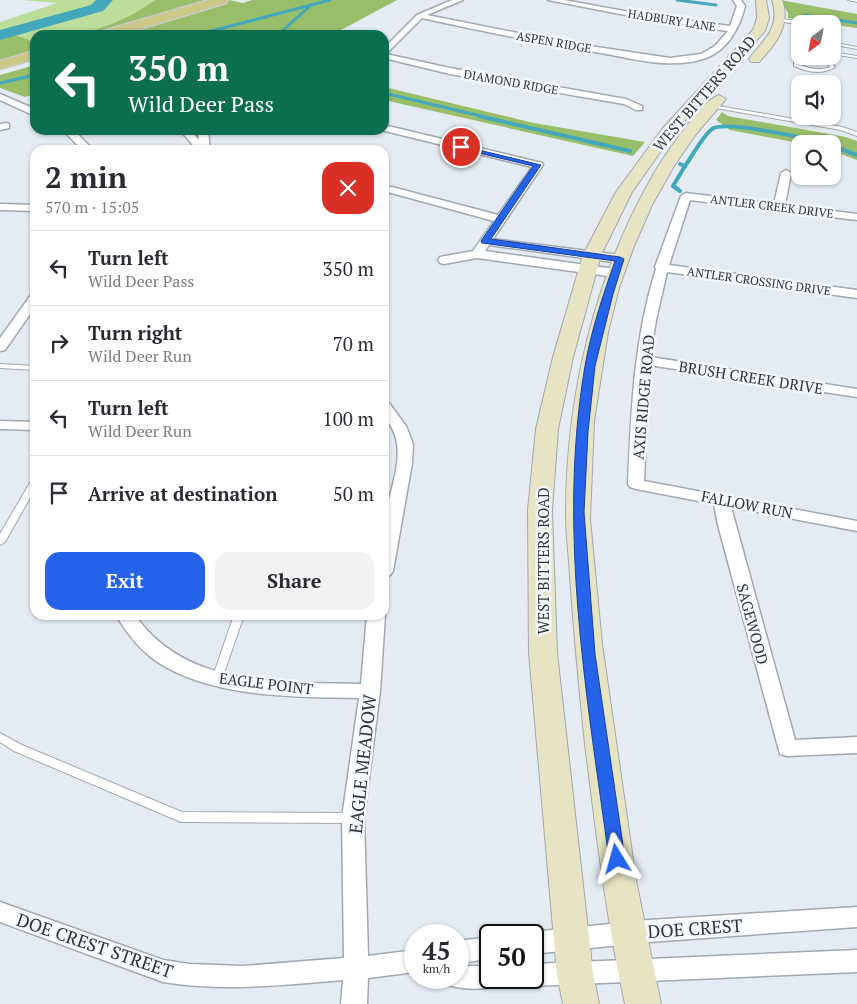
<!DOCTYPE html>
<html lang="en">
<head>
<meta charset="utf-8">
<style>
	body { margin:0; font-family:"PT Serif",serif; background:#f2f2f3; color:#2b2b33; height:100vh; display:flex; flex-direction:column; font-size:19px; white-space:nowrap }
	* { box-sizing:border-box; margin:0 }
	p { font-size:16px; color:#7c7c81 }
	.icon { flex:none; width:28px; height:28px; fill:none; stroke:currentColor; stroke-width:2; stroke-linecap:round; stroke-linejoin:round }
	.map { position:relative; flex:1; overflow:hidden }
	.drawer { position:absolute; left:30px; top:145px; width:359px; height:475px; display:flex; flex-direction:column; background:#fff; border-radius:15px; box-shadow:0 1px 4px #0004 }
	.drawer>* { flex:none }
	.guide { position:absolute; left:30px; top:30px; width:359px; height:105px; border-radius:15px; box-shadow:0 1px 4px #0004; background:#0b6e4f; color:#fff; overflow:hidden }
	.needle { width:32px; rotate:212deg }
	.fabs { position:absolute; left:791px; top:15px; display:grid; gap:10px }
	.fabs a { display:grid; place-items:center; width:50px; height:50px; border-radius:10px; background:#fff; box-shadow:0 1px 4px #0004; font-size:25px }
	.speed { position:absolute; left:404px; top:924px; display:flex; gap:10px; font-size:25px; font-weight:700; text-align:center }
	.speed>* { display:grid; place-content:center; width:65px; height:65px; border-radius:50%; background:#fff; box-shadow:0 1px 4px #0004; line-height:1 }
	.speed small { font-size:12px; font-weight:400 }
	.speed .limit { border:2px solid #111; border-radius:8px; background:#fff; color:#111 }
	.pin { position:absolute; display:grid; place-items:center; width:42px; height:42px; color:#fff; margin:-21px; border:2px solid #fff; border-radius:50%; box-shadow:0 1px 5px #0007 }
	.me { position:absolute; width:55px; margin:-28px; rotate:352deg; stroke-linejoin:round; filter:drop-shadow(0 0 4px #0008) }
	.turn { display:flex; align-items:center; gap:18px; height:105px; padding:0 15px; font-size:22px }
	.turn .icon { width:65px; height:65px; stroke-width:2.5 }
	.turn b { display:block; font-size:35px; line-height:42px }
	.round { display:grid; place-items:center; flex:none; width:52px; height:52px; border-radius:15px; background:#f2f2f3 }
	.summary { display:flex; align-items:center; justify-content:space-between; height:85px; padding:0 15px }
	h1 { font-size:30px; font-weight:800; line-height:38px }
	.action { display:flex; gap:10px; margin-top:auto; padding:10px 15px }
	.action a { flex:1; height:58px; border-radius:15px; background:#2563eb; color:#fff; font-size:20px; font-weight:800; line-height:58px; text-align:center }
	.action a+a { background:#f2f2f3; color:#2b2b33 }
	ul { padding:0; list-style:none }
	li { display:flex; align-items:center; gap:15px; height:75px; padding:0 15px; border-top:1px solid #e1e1e2 }
	li div { flex:1 }
	li b { display:block; font-size:19px }
	li em { font-style:normal }
	.map>svg:first-child { display:block }
	.green { fill:#bddd9b }
	.forest { fill:#98be69 }
	.lines { fill:none; stroke-linecap:round; stroke-linejoin:round }
	.stream-far1 { stroke:#43a8bb; stroke-width:3 }
	.stream { stroke:#43a8bb; stroke-width:4 }
	.river { fill:#43a8bb; fill-rule:evenodd }
	.lane-casing { stroke:#a1a8af; stroke-width:2 }
	.street-casing { stroke:#a1a8af; stroke-width:3 }
	.secondary-casing { stroke:#a1a8af; stroke-width:2 }
	.primary-casing { stroke:#c9cacb; stroke-width:3 }
	.lane { fill:#fff; fill-rule:evenodd }
	.street { fill:#fff; fill-rule:evenodd }
	.secondary { fill:#e6e4c3; fill-rule:evenodd }
	.primary { fill:#ccc887; fill-rule:evenodd }
	.route { fill:#2563eb; stroke:#184099 }
	.labels { text-anchor:middle; dominant-baseline:central; stroke-width:5; stroke-linejoin:round; paint-order:stroke }
	.far-street-label { font-size:12px; fill:#313437; stroke:#f3f8fe }
	.street-label { font-size:15px; fill:#313437; stroke:#f3f8fe }
	.near-street-label { font-size:18px; fill:#313437; stroke:#f3f8fe }
</style>
</head>
<body>
<div class="map">
<svg width="857" height="1004" viewBox="0 0 857 1004">
	<rect width="100%" height="100%" fill="#e4ebf2"/>
	<path class="green" d="M 22,0 L 155,0 C 132,17 106,30 78,35 C 64,37 49,35 35,35 L 35,42 L 0,30 L 0,22 L 57,3 Z"/>
	<g class="forest">
		<path d="M 155,0 L 229,0 L 243,3 L 252,0 L 397,0 L 341,30 L 336,35 L 77,35 C 106,27 131,18 155,0 Z"/>
		<polygon points="780,0 857,14 857,28 788,18 788,13"/>
		<polygon points="0,30 35,42 35,51 0,60"/>
		<polygon points="35,65 35,94 25,97 0,88 0,75"/>
		<polygon points="384,87 534,123 645,142 633,156 384,100"/>
		<polygon points="722,112 728,116 846,137 857,141 857,160 833,151 832,144 804,144 730,130 716,120"/>
	</g>
	<g class="lines">
		<g class="stream-far1">
			<polyline points="677,0 716,5"/>
			<polyline points="804,15 857,23"/>
			<polyline points="196,35 330,0"/>
			<polyline points="286,35 282,31 310,6"/>
			<polyline points="0,83 35,75"/>
			<polyline points="384,93 485,117"/>
		</g>
		<g class="stream">
			<polyline points="479,116 630,151"/>
			<polyline points="832,146 857,155"/>
			<path d="M 680,164 L 685,166 C 693,155 702,137 712,129 C 725,120 807,138 825,144"/>
			<polyline points="680,191 673,186 685,166"/>
		</g>
		<polygon class="river" points="96,0 113,0 103,11 0,40 0,30 91,5"/>
		<g class="lane-casing">
			<g id="lane">
				<polygon points="848,0 857,0 857,2"/>
				<polygon points="781,19 819,23 821,24 802,23 800,25 780,21"/>
				<polygon points="832,29 837,32 832,38"/>
				<polygon points="841,44 857,47 857,49 841,46"/>
				<polygon points="832,52 857,56 857,58 832,54"/>
				<path d="M 804,57 L 829,60 L 835,67 C 823,75 807,72 794,66 L 794,60 ZM 804,59 L 826,62 L 830,67 C 819,71 809,69 798,64 L 798,62 Z"/>
				<polygon points="712,105 842,127 857,132 857,136 841,130 710,107 710,106"/>
				<polygon points="0,364 35,366 35,370 0,368"/>
				<polygon points="35,478 35,489 5,542 0,545 0,534 31,481"/>
				<polygon points="234,615 244,615 222,679 221,682 217,683 213,682 212,679"/>
				<polygon points="0,733 22,745 182,812 353,813 357,815 359,818 357,821 353,823 181,822 14,751 0,742"/>
			</g>
		</g>
		<g class="street-casing">
			<g id="street">
				<path d="M 452,0 L 463,0 L 427,15 L 563,42 L 670,58 L 701,54 L 715,46 L 728,31 L 646,19 L 548,0 L 564,0 L 646,15 L 730,26 L 737,6 L 733,0 L 741,0 L 745,6 C 740,27 728,50 706,58 C 672,70 634,59 601,53 C 541,43 481,31 422,18 L 386,54 L 450,68 L 626,99 L 642,106 L 642,110 L 636,110 L 624,104 L 450,74 L 384,58 L 384,48 L 417,15 Z"/>
				<polygon points="0,94 35,109 35,116 0,100"/>
				<polygon points="6,123 9,124 9,128 0,130 0,124"/>
				<polygon points="384,125 542,163 543,165 493,239 620,255 626,259 620,263 489,245 485,251 615,269 621,273 615,277 477,258 444,264 440,263 438,260 440,257 473,251 494,221 384,191 384,187 392,187 498,215 532,167 381,130 384,130"/>
				<polygon points="63,130 74,130 93,150 82,150"/>
				<polygon points="180,130 190,130 199,140 198,130 208,130 210,150 197,150"/>
				<path d="M 786,170 L 791,173 L 785,205 L 857,214 L 857,220 L 690,200 L 669,265 L 857,290 L 857,298 L 667,272 L 656,320 L 650,357 L 857,389 L 857,397 L 649,365 L 644,481 L 857,521 L 857,531 L 731,507 L 795,740 L 857,737 L 857,753 L 787,756 L 780,754 L 718,525 L 714,504 L 636,489 L 630,487 L 628,484 C 631,411 634,339 656,269 L 655,267 L 681,196 L 686,193 L 774,204 L 781,173 Z"/>
				<polygon points="0,204 35,205 35,211 0,210"/>
				<polygon points="35,294 35,307 5,350 0,351 0,338 31,295"/>
				<path d="M 384,402 L 389,403 L 406,426 L 413,444 L 412,463 L 393,571 L 390,575 L 384,577 C 383,561 382,543 384,527 C 386,501 401,469 397,444 C 395,425 383,422 384,402 Z"/>
				<polygon points="0,421 35,422 35,430 0,429"/>
				<path d="M 384,613 L 385,615 L 380,691 L 364,818 L 368,956 L 415,950 L 415,972 L 368,978 L 367,1004 L 341,1004 L 343,980 C 282,985 223,992 163,982 L 0,922 L 0,902 L 163,960 L 189,964 L 243,966 L 344,958 L 342,818 L 359,698 C 295,697 211,698 156,661 C 139,649 126,632 116,615 L 135,615 C 185,688 281,682 361,684 L 367,615 L 384,615 Z"/>
				<polygon points="857,907 857,927 649,942 532,954 532,935 525,935 532,932 649,920"/>
				<polygon points="490,937 490,959 458,963 458,941"/>
				<polygon points="857,950 857,972 532,986 523,983 521,978 532,978 532,964"/>
				<path d="M 458,966 L 490,966 L 490,978 L 502,978 L 499,985 C 484,990 464,990 449,985 L 446,978 L 458,978 Z"/>
			</g>
		</g>
		<g class="secondary-casing">
			<g id="secondary">
				<polygon points="756,0 766,0 769,18 765,31 673,134 632,192 601,255 573,357 558,429 552,510 557,653 593,974 599,1004 563,1004 557,974 529,653 528,510 536,429 553,357 583,255 616,192 663,128 753,30 757,18"/>
				<path d="M 772,0 L 782,0 C 791,25 776,44 759,62 L 751,62 L 749,59 C 764,39 781,28 772,0 Z"/>
				<path d="M 719,95 L 726,99 L 696,134 L 674,166 L 652,205 L 634,246 L 619,288 L 608,332 L 594,421 L 590,519 L 602,644 L 636,880 L 661,1004 L 625,1004 C 606,918 596,831 585,744 C 579,688 574,633 570,577 C 569,556 566,535 566,515 C 566,396 594,278 653,175 C 662,159 703,99 719,95 Z"/>
			</g>
		</g>
		<g class="primary-casing">
			<g id="primary">
				<polygon points="209,0 228,0 226,3 119,35 99,35 100,32"/>
				<polygon points="35,51 35,59 0,69 0,61"/>
			</g>
		</g>
		<use href="#lane" class="lane"/>
		<use href="#street" class="street"/>
		<use href="#secondary" class="secondary"/>
		<use href="#primary" class="primary"/>
	</g>
	<path class="route" d="M 458,145 L 541,165 L 491,239 L 620,257 L 624,259 L 613,294 L 595,366 L 588,432 L 584,512 L 595,654 L 625,859 L 622,863 L 617,865 L 611,863 L 609,859 C 587,696 557,530 585,366 C 591,331 603,295 615,261 L 482,243 L 481,241 L 533,166 L 458,148 Z"/>
	<g class="labels">
		<g class="far-street-label">
			<text transform="translate(672 20) rotate(9)">HADBURY LANE</text>
			<text transform="translate(554 42) rotate(10)">ASPEN RIDGE</text>
			<text transform="translate(511 82) rotate(10)">DIAMOND RIDGE</text>
			<text transform="translate(772 206) rotate(7)">ANTLER CREEK DRIVE</text>
			<text transform="translate(759 281) rotate(8)">ANTLER CROSSING DRIVE</text>
		</g>
		<g class="street-label">
			<text transform="translate(704 93) rotate(-49)">WEST BITTERS ROAD</text>
			<text transform="translate(751 377) rotate(9)">BRUSH CREEK DRIVE</text>
			<text transform="translate(643 397) rotate(-85)">AXIS RIDGE ROAD</text>
			<text transform="translate(747 504) rotate(11)">FALLOW RUN</text>
			<text transform="translate(543 561) rotate(-90)">WEST BITTERS ROAD</text>
			<text transform="translate(753 624) rotate(75)">SAGEWOOD</text>
			<text transform="translate(266 683) rotate(7)">EAGLE POINT</text>
		</g>
		<g class="near-street-label">
			<text transform="translate(362 764) rotate(-84)">EAGLE MEADOW</text>
			<text transform="translate(695 928) rotate(-4)">DOE CREST</text>
			<text transform="translate(95 945) rotate(19)">DOE CREST STREET</text>
		</g>
	</g>
</svg>
<div class="fabs">
<a><svg class="needle" viewBox="-14 -14 28 28"><path d="M0-13l5 13h-10z" fill="#e53935"/><path d="M0 13l5-13h-10z" fill="#7c7c81"/></svg></a>
<a><svg class="icon" aria-label="sound" viewBox="0 0 24 24"><path d="M4 9h4l5-4v14l-5-4H4zM17 9q2 3 0 6"/></svg></a>
<a><svg class="icon" aria-label="search" viewBox="0 0 24 24"><circle cx="10" cy="10" r="6"/><path d="M15 15l6 6"/></svg></a>
</div>
<div class="speed"><div>45<small>km/h</small></div><div class="limit">50</div></div>
<div class="pin" style="left:461px;top:147px;background:#d93025"><svg class="icon" aria-label="arrive" viewBox="0 0 24 24"><path d="M6 21V4h12l-3 4 3 4H6"/></svg></div>
<svg class="me" style="left:617px;top:859px" viewBox="-20 -20 40 40"><path d="M0-17L14 15 0 8-14 15z" fill="#2563eb" stroke="#fff" stroke-width="4"/></svg>
<div class="guide">
<div class="turn"><svg class="icon" aria-label="left" viewBox="0 0 24 24"><path d="M17 20v-9H6M10 6l-5 5 5 5"/></svg><div><b>350 m</b>Wild Deer Pass</div></div>
</div>
<section class="drawer">
<div class="summary"><div><h1>2 min</h1><p>570 m · 15:05</p></div><a class="round" style="background:#d93025;color:#fff"><svg class="icon" aria-label="close" viewBox="0 0 24 24"><path d="M6 6l12 12M18 6L6 18"/></svg></a></div>
<ul>
<li><svg class="icon" aria-label="left" viewBox="0 0 24 24"><path d="M17 20v-9H6M10 6l-5 5 5 5"/></svg><div><b>Turn left</b><p>Wild Deer Pass</p></div><em>350 m</em></li>
<li><svg class="icon" aria-label="right" viewBox="0 0 24 24"><path d="M7 20v-9h11M14 6l5 5-5 5"/></svg><div><b>Turn right</b><p>Wild Deer Run</p></div><em>70 m</em></li>
<li><svg class="icon" aria-label="left" viewBox="0 0 24 24"><path d="M17 20v-9H6M10 6l-5 5 5 5"/></svg><div><b>Turn left</b><p>Wild Deer Run</p></div><em>100 m</em></li>
<li><svg class="icon" aria-label="arrive" viewBox="0 0 24 24"><path d="M6 21V4h12l-3 4 3 4H6"/></svg><div><b>Arrive at destination</b></div><em>50 m</em></li>
</ul>
<div class="action"><a>Exit</a><a>Share</a></div>
</section>
</div>
</body>
</html>
